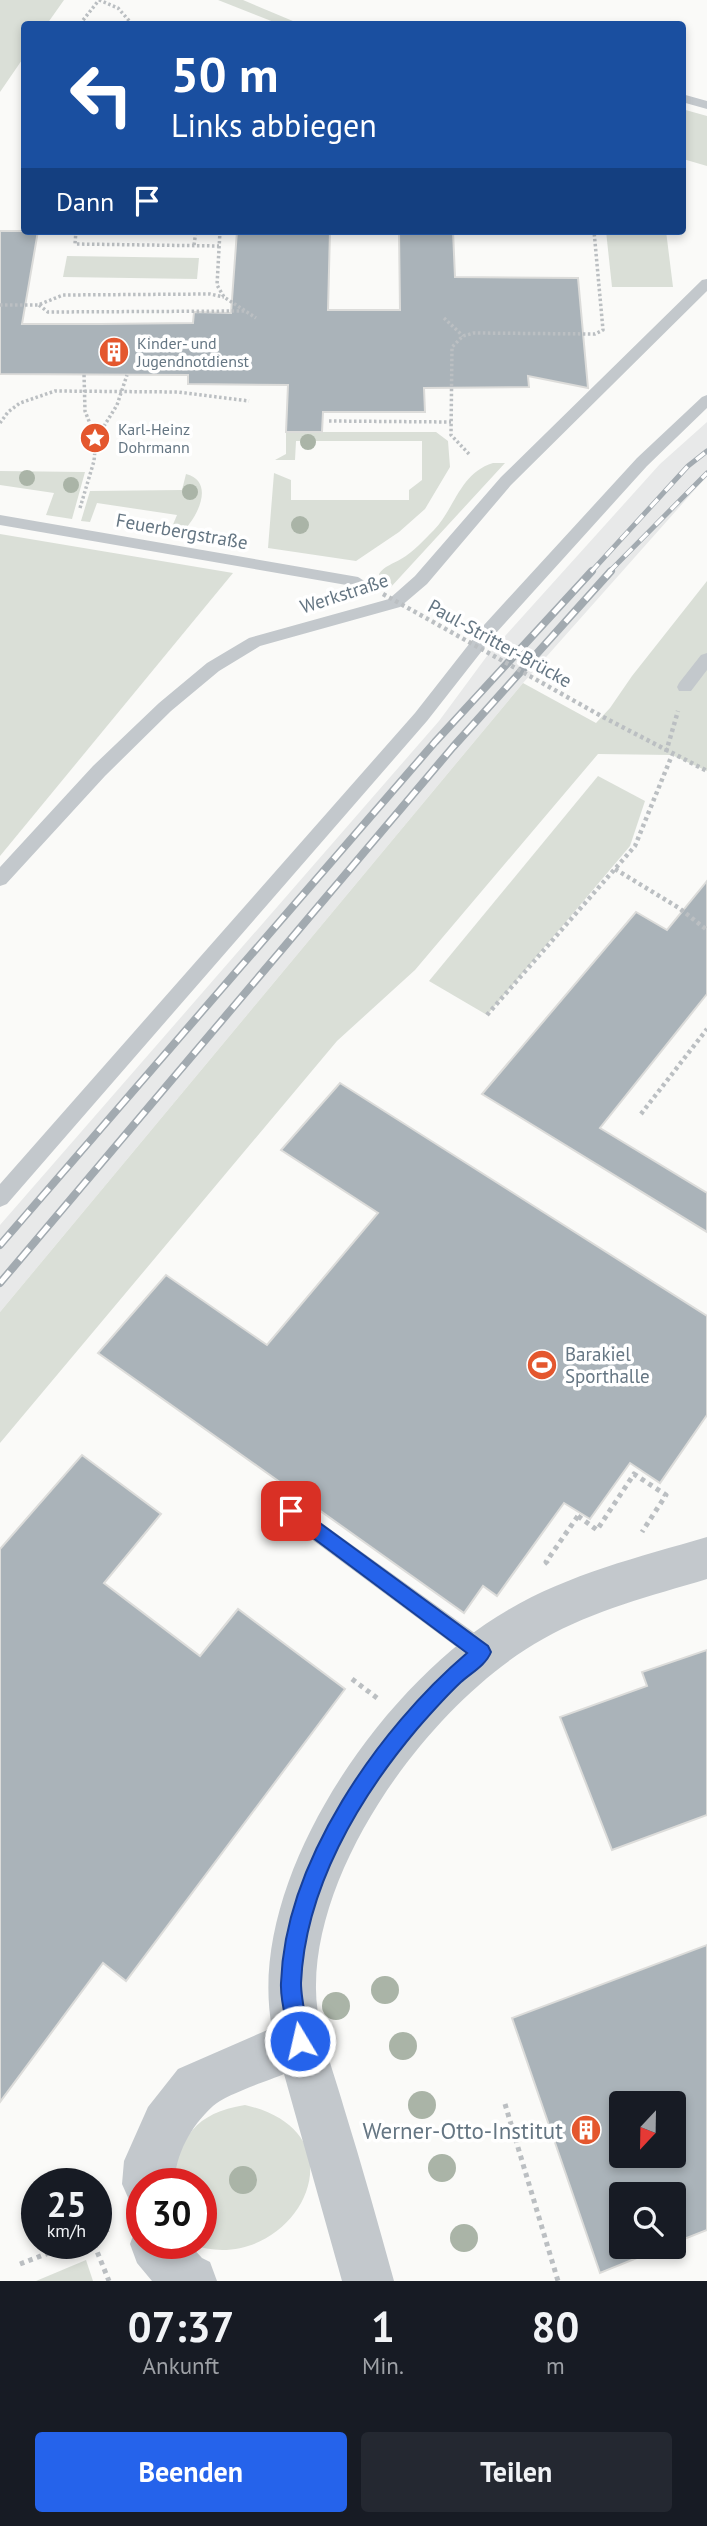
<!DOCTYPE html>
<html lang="de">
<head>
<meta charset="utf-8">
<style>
	body { margin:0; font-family:"PT Sans",sans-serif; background:#242831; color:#f1f3f6; height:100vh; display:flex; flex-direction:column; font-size:26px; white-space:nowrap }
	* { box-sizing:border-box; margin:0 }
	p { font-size:23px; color:#9ea1a6 }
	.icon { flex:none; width:38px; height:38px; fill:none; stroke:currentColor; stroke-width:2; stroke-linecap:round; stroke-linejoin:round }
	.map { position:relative; height:2281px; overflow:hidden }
	.panel { display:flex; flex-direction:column; background:#171b24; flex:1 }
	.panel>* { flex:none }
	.guide { position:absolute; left:21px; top:21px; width:665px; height:214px; border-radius:7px; box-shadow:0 4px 10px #0003; background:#1a4fa0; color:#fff; overflow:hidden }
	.needle { width:46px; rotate:202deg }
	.fabs { position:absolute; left:609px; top:2091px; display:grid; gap:14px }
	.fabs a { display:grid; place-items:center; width:77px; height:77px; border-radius:7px; background:#171b24; box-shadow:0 4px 10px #0003; font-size:35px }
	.speed { position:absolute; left:21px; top:2168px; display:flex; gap:14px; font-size:35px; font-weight:700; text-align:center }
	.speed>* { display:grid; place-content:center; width:91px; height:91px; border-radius:50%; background:#171b24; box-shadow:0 4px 10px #0003; line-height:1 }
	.speed small { font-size:18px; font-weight:400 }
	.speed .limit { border:10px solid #d22; background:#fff; color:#111 }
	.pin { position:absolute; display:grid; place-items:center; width:60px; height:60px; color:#fff; margin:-30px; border-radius:14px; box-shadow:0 4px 10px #0006 }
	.me { position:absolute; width:77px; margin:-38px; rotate:351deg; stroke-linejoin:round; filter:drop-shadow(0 0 5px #0008) }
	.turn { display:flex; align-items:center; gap:24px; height:147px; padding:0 35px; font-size:32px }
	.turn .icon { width:91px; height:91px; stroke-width:2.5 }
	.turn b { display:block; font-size:49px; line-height:60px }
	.then { display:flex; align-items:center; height:66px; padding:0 35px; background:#0003; gap:14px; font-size:26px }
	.eta { display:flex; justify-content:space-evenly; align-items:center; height:119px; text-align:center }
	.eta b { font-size:42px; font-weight:700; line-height:49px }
	.action { display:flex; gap:14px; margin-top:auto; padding:14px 35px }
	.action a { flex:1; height:80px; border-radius:7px; background:#2563eb; color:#fff; font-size:28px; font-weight:700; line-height:80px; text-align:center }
	.action a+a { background:#242831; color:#f1f3f6 }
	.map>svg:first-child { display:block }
	.built { fill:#e8e9e9 }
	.green { fill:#dadfd7 }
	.building { fill:#aab3b9; stroke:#dcdcda; stroke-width:2; fill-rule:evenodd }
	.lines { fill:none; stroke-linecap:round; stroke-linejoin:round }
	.path-far2 { stroke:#bbbfc2; stroke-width:3.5; stroke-dasharray:2.5 2.5; stroke-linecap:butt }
	.path-far1 { stroke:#bbbfc2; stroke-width:4.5; stroke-dasharray:3.5 3.5; stroke-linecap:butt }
	.path { stroke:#bbbfc2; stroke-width:5; stroke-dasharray:4.5 4.5; stroke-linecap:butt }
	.service { fill:#c3c8cc; fill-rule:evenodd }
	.minor { fill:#c3c8cc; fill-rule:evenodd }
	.rail-far1-casing { stroke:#a2aab0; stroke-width:5 }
	.rail-casing { stroke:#a2aab0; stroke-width:8 }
	.rail-far1 { stroke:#fff; stroke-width:3.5; stroke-dasharray:11; stroke-linecap:butt }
	.rail { stroke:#fff; stroke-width:5; stroke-dasharray:15; stroke-linecap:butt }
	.path-bridge { stroke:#bbbfc2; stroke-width:4.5; stroke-dasharray:3.5 3.5; stroke-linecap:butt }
	.tree { fill:#aab4a7 }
	.route { fill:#2563eb; stroke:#184099; stroke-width:2 }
	.labels { text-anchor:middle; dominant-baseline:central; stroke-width:7; stroke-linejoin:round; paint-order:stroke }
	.far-poi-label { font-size:16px; fill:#657683; stroke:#fff; text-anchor:start }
	.street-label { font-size:19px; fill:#657683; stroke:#fff }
	.poi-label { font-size:19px; fill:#657683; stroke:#fff; text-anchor:start }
	.near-poi-label { font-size:23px; fill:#657683; stroke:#fff; text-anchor:end }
</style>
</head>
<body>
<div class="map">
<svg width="707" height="2281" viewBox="0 0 707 2281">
	<rect width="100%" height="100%" fill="#fafaf8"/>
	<polygon class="built" points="707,422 707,476 523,683 0,1312 0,1225 439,721 487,656 660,464"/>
	<g class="green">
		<polygon points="0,0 64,0 47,24 24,24 24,57 0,92"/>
		<polygon points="218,0 243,0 300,24 279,24"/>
		<polygon points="682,109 707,116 707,166 683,159"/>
		<polygon points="606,231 666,231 673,287 612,287"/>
		<polygon points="67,256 199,258 197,279 63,277"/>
		<polygon points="286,432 436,432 448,441 450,467 425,509 399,532 356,561 268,548 274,473 291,480 291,500 409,500 409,490 422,480 422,441 296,441 295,460 275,460 286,454"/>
		<path d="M 493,463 L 505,463 L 390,588 L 381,583 L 379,574 C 384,566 393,564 401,559 C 413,552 424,540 434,530 C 455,508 460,473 493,463 Z"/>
		<polygon points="0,471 85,472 72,519 46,515 54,493 0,485"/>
		<path d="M 186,474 C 217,482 196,521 179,535 L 169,534 L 177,515 L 97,503 L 90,522 L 81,521 L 90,491 L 182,490 Z"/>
		<polygon points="0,534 233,573 0,856"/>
		<polygon points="707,581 707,771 672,755 598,754 415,970 337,1041 0,1443 0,1312 523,683 596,723 610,708 632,676"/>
		<polygon points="598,776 645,801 630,846 487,1015 429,981"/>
		<path d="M 245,2105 C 373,2134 290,2281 190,2244 L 201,2244 L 201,2184 L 171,2184 C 180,2137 195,2113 245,2105 Z"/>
		<polygon points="86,2260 93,2281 36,2281"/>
	</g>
	<g class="building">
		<polygon points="0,231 38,231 22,324 100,324 193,323 194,312 231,313 237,231 330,231 328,310 400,310 399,231 453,231 455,277 578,278 588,388 528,376 529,387 424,388 425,412 323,412 322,432 286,432 288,385 188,384 188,375 0,374"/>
		<polygon points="707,881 707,994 600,1128 707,1193 707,1232 482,1094 636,912 667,930"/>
		<polygon points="340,1083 707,1316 707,1415 660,1483 630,1463 590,1519 564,1503 497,1596 483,1586 464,1613 98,1353 166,1275 267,1345 378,1213 281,1150"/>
		<polygon points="82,1455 161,1514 104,1583 200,1656 238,1609 345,1689 126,1981 103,1963 0,2102 0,1549"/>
		<polygon points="707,1650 707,1815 612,1850 560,1717 647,1686 642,1672"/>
		<path d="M 707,1945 L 707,2230 L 674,2243 L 674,2194 L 621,2194 L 621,2247 L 664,2247 L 600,2273 L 512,2018 ZM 621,2104 L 674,2104 L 674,2156 L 621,2156 Z"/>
	</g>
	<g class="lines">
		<g class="path-far2">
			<polyline points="99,0 118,8 132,24"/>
			<polyline points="80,24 99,0"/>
			<polyline points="76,231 75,244 219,246"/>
			<polyline points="220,231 217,285 224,297 256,318"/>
			<polyline points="194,245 196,231"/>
			<polyline points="0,305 38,305 63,295 210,294 224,297"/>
			<polyline points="39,305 48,312 246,311"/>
			<polyline points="444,318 463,336"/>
			<polyline points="329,421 451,422"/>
			<polyline points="0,423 8,412 20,403 55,391 178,392 249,401"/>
			<polyline points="96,439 117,405 127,375"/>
			<polyline points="469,454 451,435 452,347 463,336 474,333 595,334 603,330 594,231"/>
			<polyline points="80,508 94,461 96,439 85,411 84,374"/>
		</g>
		<g class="path-far1">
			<polyline points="603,717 707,771"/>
			<polyline points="666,752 678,711"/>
			<polyline points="615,869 679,908 707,930"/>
			<polyline points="487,1015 635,846 672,755"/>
			<polyline points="641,1114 707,1029"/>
		</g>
		<g class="path">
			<polyline points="578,1516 597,1530 634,1474 666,1495 642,1532"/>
			<polyline points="548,1564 546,1562 580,1513"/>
			<polyline points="352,1679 377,1698"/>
			<polyline points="505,2104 558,2281"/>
			<polyline points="96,2234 112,2228"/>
			<polyline points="94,2244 109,2281"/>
			<polyline points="20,2264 72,2244"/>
		</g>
		<g class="service">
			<polygon points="682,94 707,101 707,109 682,102"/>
			<polygon points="707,279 707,291 511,485 427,584 400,607 260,646 219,671 171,711 105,776 6,884 0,886 0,867 93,766 159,703 207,663 249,638 389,599 415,576 501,477 702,280"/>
			<polygon points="707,395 707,408 647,466 496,633 427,721 7,1204 0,1207 0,1184 415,713 484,625 637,458 702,397"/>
			<polygon points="0,515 358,577 366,582 358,587 0,525"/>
			<polygon points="707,653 707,670 691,691 679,691 677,687 679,683 701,655"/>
			<polygon points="291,1501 490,1644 493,1652 490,1660 482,1663 474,1660 283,1518 280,1511 283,1504"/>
		</g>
		<g class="minor">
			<path d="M 707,1537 L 707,1579 C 651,1596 594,1610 543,1639 C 435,1699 317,1858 316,1985 C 315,2026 333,2069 344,2108 C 362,2166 378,2223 394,2281 L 342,2281 L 284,2074 C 267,2081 225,2095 213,2106 C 190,2127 176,2154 174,2184 L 142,2184 L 142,2207 L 130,2202 L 122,2184 L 124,2161 L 148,2107 L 178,2069 L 272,2028 C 244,1880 384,1681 508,1610 C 569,1574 639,1557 707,1537 Z"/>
			<polygon points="142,2224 142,2244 189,2244 202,2258 210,2262 217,2281 152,2281 137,2263 130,2244 137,2225"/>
		</g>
		<g class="rail-far1-casing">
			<g id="rail-far1">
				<polyline points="591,572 688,466 707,451"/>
				<polyline points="609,572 707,473"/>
			</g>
		</g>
		<g class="rail-casing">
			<g id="rail">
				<polyline points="0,1245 435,742 592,571"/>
				<polyline points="0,1283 453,747 611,571"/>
			</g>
		</g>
		<use href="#rail-far1" class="rail-far1"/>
		<use href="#rail" class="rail"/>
		<polyline class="path-bridge" points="383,594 603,717"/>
	</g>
	<g class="tree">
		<circle cx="308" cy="442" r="8"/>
		<circle cx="27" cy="478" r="8"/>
		<circle cx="71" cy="485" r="8"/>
		<circle cx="190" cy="492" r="8"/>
		<circle cx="300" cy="525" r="9"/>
		<circle cx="385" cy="1990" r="14"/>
		<circle cx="336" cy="2006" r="14"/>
		<circle cx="403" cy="2046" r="14"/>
		<circle cx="422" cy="2105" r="14"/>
		<circle cx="442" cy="2168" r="14"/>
		<circle cx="243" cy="2180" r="14"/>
		<circle cx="464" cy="2238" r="14"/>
	</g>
	<path class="route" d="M 291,1502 L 488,1646 L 491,1652 C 486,1665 471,1673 461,1682 C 446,1696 431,1713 417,1729 C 358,1799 305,1889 301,1983 C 301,2001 307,2022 310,2041 L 307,2048 L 300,2051 L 293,2048 L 290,2041 C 287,2022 280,2001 281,1983 C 285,1862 378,1729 467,1653 L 285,1517 L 282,1511 L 285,1505 Z"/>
	<defs>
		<g id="building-disc" transform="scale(1.575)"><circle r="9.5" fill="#e4572e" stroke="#fff"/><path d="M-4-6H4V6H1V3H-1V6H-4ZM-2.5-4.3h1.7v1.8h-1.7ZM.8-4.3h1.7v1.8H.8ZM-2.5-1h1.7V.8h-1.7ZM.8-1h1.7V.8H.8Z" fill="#fff"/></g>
		<g id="sight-disc" transform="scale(1.575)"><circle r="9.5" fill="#e4572e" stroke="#fff"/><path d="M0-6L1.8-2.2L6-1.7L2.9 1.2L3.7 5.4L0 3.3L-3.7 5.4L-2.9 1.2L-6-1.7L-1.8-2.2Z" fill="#fff"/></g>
		<g id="stadium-disc" transform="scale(1.575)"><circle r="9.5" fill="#e4572e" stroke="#fff"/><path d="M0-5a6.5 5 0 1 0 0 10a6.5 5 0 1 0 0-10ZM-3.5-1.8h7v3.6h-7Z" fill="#fff"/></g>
	</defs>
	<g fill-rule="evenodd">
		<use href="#building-disc" x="114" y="352"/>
		<use href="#sight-disc" x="95" y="438"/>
		<use href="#stadium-disc" x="542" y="1365"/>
		<use href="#building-disc" x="586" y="2130"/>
	</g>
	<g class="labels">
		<g class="far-poi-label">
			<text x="137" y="343">Kinder- und<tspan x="137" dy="18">Jugendnotdienst</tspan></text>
			<text x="118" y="429">Karl-Heinz<tspan x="118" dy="18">Dohrmann</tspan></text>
		</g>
		<g class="street-label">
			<text transform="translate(182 531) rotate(10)">Feuerbergstraße</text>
			<text transform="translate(344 593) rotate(-18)">Werkstraße</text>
			<text transform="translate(500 643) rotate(29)">Paul-Stritter-Brücke</text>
		</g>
		<g class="poi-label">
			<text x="565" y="1354">Barakiel<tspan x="565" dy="22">Sporthalle</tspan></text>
		</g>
		<g class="near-poi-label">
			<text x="563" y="2130">Werner-Otto-Institut</text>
		</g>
	</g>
</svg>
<div class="fabs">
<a><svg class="needle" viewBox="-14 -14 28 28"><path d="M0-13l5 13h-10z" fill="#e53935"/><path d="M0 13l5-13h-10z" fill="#9ea1a6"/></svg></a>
<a><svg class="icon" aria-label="search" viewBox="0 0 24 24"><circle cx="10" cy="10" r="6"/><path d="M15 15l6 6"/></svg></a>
</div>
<div class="speed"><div>25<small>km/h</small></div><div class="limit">30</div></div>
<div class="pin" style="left:291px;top:1511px;background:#d93025"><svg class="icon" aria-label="arrive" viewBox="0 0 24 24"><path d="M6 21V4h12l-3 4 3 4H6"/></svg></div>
<svg class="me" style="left:300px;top:2041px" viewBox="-20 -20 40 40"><circle r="17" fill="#2563eb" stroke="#fff" stroke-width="3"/><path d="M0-11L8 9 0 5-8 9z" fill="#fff"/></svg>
<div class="guide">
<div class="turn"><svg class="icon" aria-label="left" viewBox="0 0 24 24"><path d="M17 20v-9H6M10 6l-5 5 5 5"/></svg><div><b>50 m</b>Links abbiegen</div></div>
<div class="then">Dann<svg class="icon" aria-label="arrive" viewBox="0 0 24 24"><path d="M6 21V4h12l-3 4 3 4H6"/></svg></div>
</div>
</div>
<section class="panel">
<div class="eta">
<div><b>07:37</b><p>Ankunft</p></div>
<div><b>1</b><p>Min.</p></div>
<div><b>80</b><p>m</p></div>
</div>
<div class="action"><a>Beenden</a><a>Teilen</a></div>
</section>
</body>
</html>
